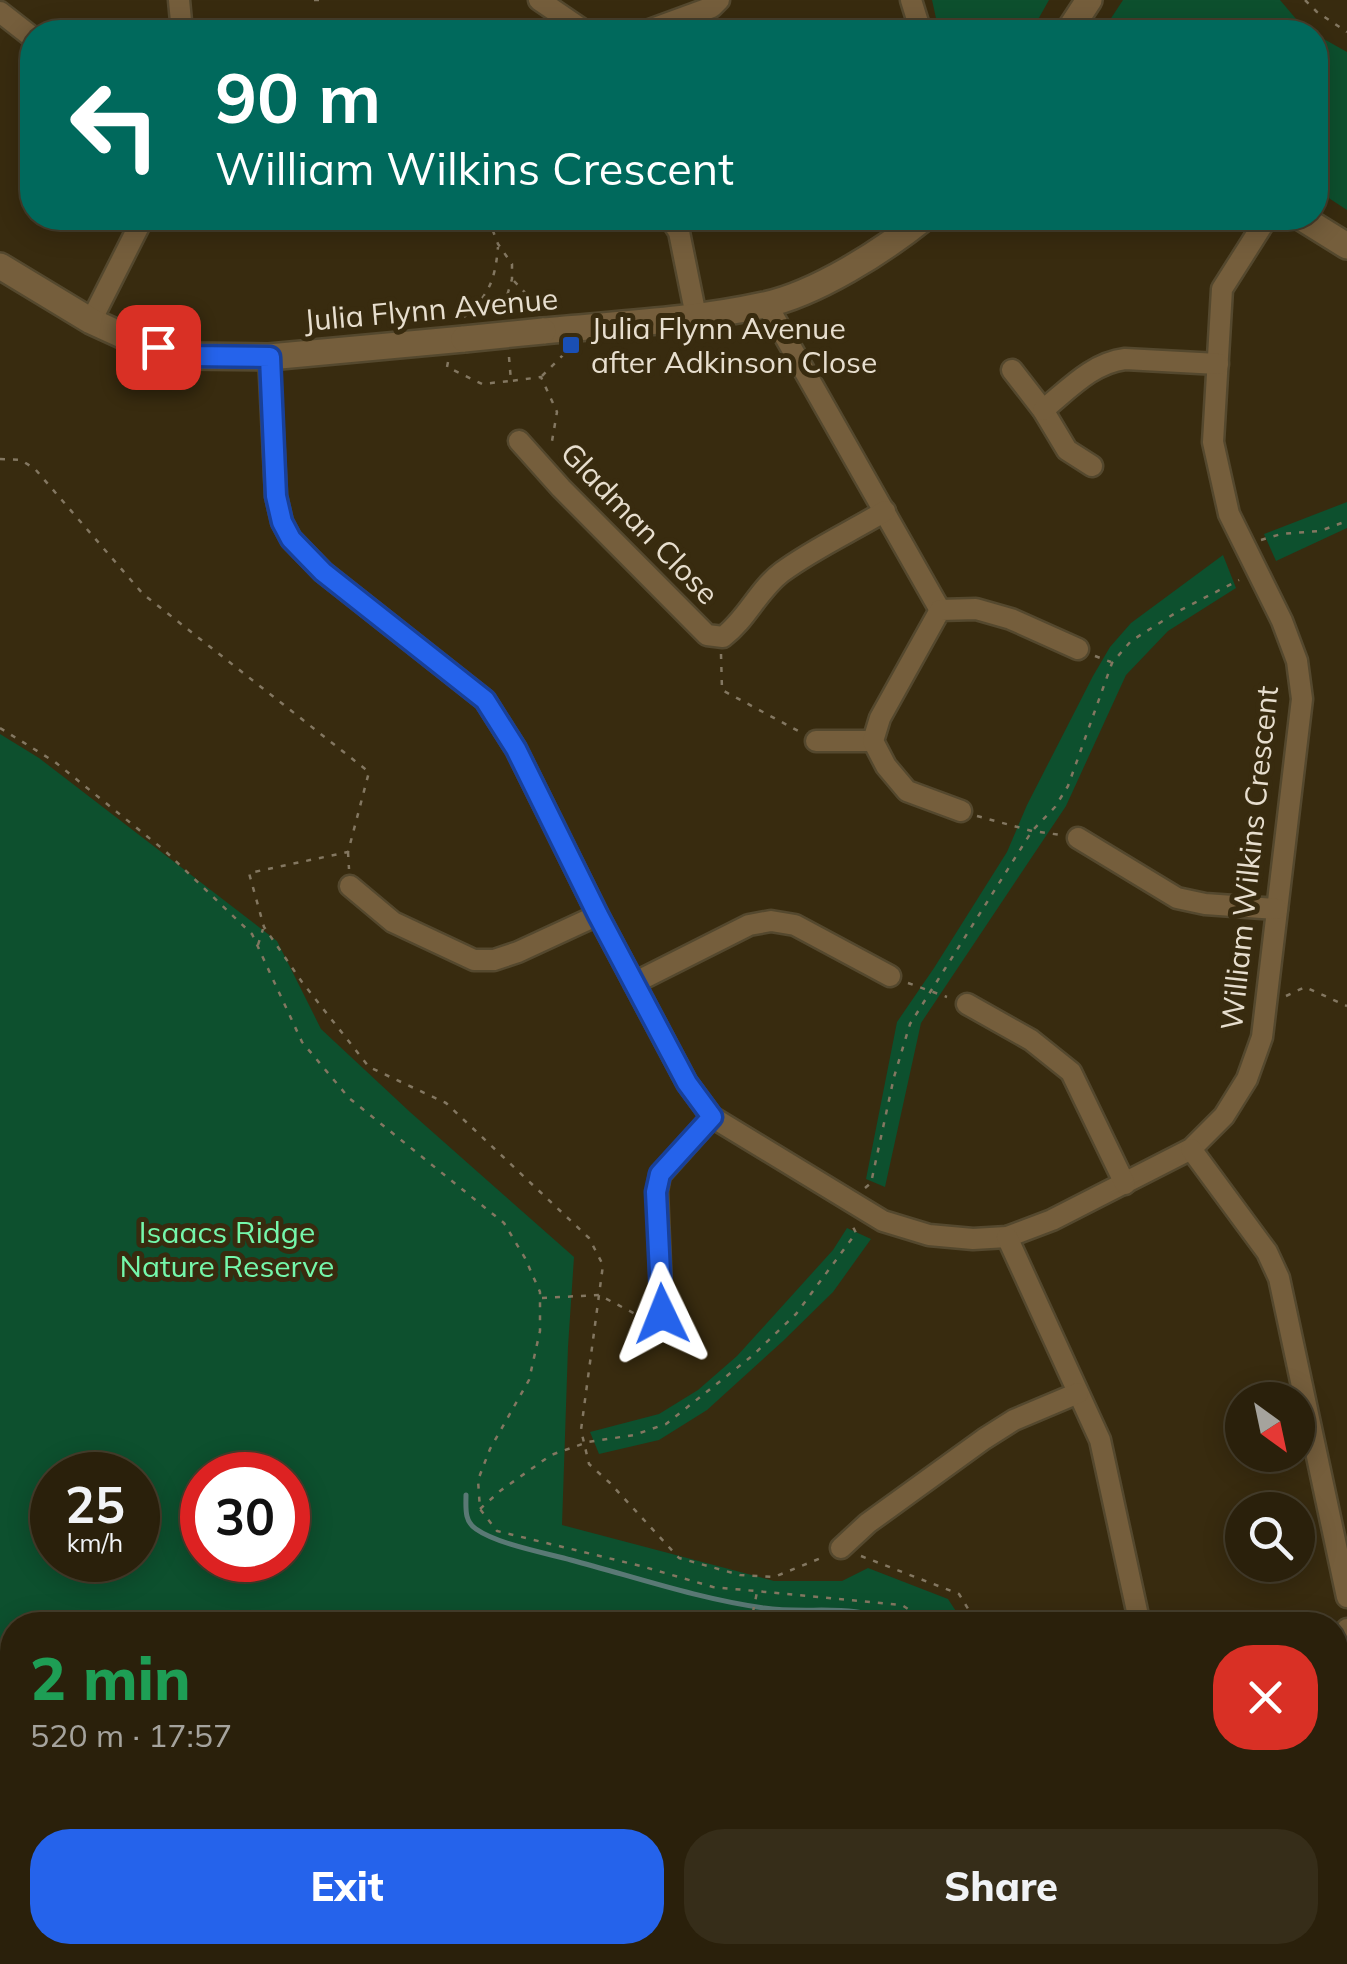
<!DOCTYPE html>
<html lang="en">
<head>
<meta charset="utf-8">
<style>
	body { margin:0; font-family:Mulish,sans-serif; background:#362d19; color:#f1f3f6; height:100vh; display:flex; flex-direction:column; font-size:38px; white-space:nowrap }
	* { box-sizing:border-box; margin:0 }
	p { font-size:32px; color:#a5a39d }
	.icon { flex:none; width:55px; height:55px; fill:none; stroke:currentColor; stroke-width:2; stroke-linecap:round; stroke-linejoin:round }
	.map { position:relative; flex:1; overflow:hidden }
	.sheet { position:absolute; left:0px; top:1612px; width:1348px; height:352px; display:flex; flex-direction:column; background:#2a200b; border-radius:40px 40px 0 0; box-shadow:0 5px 25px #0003,0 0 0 2px #463e2c }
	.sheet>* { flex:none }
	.guide { position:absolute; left:20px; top:20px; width:1308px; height:210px; border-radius:40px; box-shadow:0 5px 25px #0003,0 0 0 2px #463e2c; background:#00695c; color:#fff; overflow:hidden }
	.needle { width:65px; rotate:147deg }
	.fabs { position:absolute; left:1225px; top:1382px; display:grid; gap:20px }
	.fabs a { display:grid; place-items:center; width:90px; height:90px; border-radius:50%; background:#2a200b; box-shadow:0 5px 25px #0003,0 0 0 2px #463e2c; font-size:50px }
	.speed { position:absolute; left:30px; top:1452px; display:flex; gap:20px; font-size:50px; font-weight:700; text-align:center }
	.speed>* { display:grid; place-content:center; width:130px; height:130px; border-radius:50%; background:#2a200b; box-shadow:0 5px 25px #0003,0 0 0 2px #463e2c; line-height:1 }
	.speed small { font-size:25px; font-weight:400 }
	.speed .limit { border:15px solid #d22; background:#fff; color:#111 }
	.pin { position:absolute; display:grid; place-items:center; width:85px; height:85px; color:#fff; margin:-42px; border-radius:20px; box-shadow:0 5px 15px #0006 }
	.me { position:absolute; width:110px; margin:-55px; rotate:358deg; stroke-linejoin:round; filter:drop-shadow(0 0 8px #0008) }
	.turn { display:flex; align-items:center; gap:35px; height:210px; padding:0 30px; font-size:45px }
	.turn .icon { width:130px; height:130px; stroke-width:2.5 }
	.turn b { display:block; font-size:70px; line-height:85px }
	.round { display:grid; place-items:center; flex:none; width:105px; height:105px; border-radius:40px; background:#362d19 }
	.overview { display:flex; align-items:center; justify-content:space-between; height:170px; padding:0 30px }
	h1 { font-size:60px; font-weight:800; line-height:75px; color:#1e9e55 }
	.action { display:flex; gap:20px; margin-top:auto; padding:20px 30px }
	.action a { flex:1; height:115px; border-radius:40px; background:#2563eb; color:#fff; font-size:40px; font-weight:800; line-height:115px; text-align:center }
	.action a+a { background:#362d19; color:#f1f3f6 }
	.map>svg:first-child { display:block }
	.green { fill:#0d502e; fill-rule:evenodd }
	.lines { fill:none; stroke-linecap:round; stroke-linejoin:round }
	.stream { stroke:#5a7975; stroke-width:5 }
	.minor-casing { stroke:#54482e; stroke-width:25 }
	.tertiary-casing { stroke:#54482e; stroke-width:30 }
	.path { stroke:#837761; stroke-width:2.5; stroke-dasharray:5 8; stroke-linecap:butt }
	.minor { stroke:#755e3c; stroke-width:20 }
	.tertiary { stroke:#755e3c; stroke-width:25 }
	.tertiary-bridge-casing { stroke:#54482e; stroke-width:30; stroke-linecap:butt }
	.tertiary-bridge { stroke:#755e3c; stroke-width:25 }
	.route-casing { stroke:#184099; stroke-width:25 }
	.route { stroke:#2563eb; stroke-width:18 }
	.transit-dot { fill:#1a4fb4; stroke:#382b0f; stroke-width:4 }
	.labels { text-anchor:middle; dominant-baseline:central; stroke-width:10; stroke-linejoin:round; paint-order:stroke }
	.street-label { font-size:30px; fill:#e7dece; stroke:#382b0f }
	.poi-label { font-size:30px; fill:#e7dece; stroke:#382b0f; text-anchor:start }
	.park-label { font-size:30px; fill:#74f7ab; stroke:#382b0f }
</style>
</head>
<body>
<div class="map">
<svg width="1347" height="1964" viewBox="0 0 1347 1964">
	<rect width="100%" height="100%" fill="#382b0f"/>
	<g class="green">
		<polygon points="932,0 1049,0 1031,32 939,32"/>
		<polygon points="1123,0 1280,0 1302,26 1313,32 1102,32"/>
		<polygon points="1315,34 1347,52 1347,210 1315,189"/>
		<polygon points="1347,502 1347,528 1276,561 1264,534"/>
		<polygon points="1223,555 1236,588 1168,631 1126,675 1066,806 921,1023 885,1187 866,1179 897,1022 934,968 1007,852 1027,805 1093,676 1110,647 1131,623"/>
		<path d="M 0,734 L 39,758 L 277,941 L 321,1029 L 410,1112 L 574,1257 L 568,1347 L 562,1525 L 774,1581 L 842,1581 L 868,1568 L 948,1599 L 965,1625 L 12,1625 L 12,1952 L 1090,1952 L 1143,1964 L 0,1964 ZM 52,1475 L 138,1475 L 138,1560 L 52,1560 ZM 202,1475 L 288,1475 L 288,1560 L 202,1560 Z"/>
		<polygon points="847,1228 871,1239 833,1292 783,1341 707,1410 659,1440 599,1454 590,1432 659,1414 698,1390 737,1356 833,1250"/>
	</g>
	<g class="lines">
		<g class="stream">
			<path d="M 466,1495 C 466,1508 464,1521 476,1529 C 497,1544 545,1553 571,1560 C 635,1577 699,1599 764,1608 C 814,1615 851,1601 900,1625"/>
			<polyline points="1042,1952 1048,1964"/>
		</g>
		<g class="minor-casing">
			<g id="minor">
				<polyline points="179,0 182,32"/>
				<polyline points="539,0 586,32"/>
				<polyline points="911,0 921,32"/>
				<polyline points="0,12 32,37"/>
				<polyline points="644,32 712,7 719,0"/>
				<polyline points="670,218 679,232 696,316"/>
				<polyline points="767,305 940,610"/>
				<polyline points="91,321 143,218"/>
				<polyline points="269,357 276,496 282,522 291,539 323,572 485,700 516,749 598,915 687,1083 712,1117 883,1221 929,1235 973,1239 1007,1237 1052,1220 1191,1149 1224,1116 1247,1079 1262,1037 1302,699 1297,661 1282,621 1229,514 1213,442 1222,289 1267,218"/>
				<polyline points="1012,370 1043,410 1067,450 1092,466"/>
				<path d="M 1043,410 C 1068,390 1092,363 1125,359 L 1218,364"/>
				<path d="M 519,441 L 561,488 L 707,635 L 723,637 C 747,619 758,590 782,572 C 813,549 852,531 885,511"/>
				<polyline points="816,741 873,741"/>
				<polyline points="961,811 907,791 886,766 873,741 880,718 940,610 976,609 1011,619 1078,649"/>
				<polyline points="1078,838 1177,898 1205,904 1277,909"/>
				<polyline points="350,886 393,922 474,960 494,960 518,952 598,915"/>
				<polyline points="634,983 749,925 771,921 795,925 890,976"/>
				<polyline points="967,1004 1031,1040 1071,1072 1125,1184"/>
				<polyline points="1191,1149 1267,1252 1279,1278 1347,1597"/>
				<polyline points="1007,1237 1100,1440 1140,1625"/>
				<polyline points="658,1325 662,1314 657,1191 660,1175 712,1117"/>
				<polyline points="841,1548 868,1523 984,1439 1014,1420 1078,1393"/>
				<polyline points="1335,1653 1347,1629"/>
			</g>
		</g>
		<g class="tertiary-casing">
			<g id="tertiary">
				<polyline points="1068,32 1089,0"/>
				<polyline points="1302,218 1347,246"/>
				<polyline points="0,266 91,321 126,337 190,356 269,357 464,339"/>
				<path d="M 543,331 C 616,324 692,321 764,305 C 816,294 883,251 924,218"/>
			</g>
		</g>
		<g class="path">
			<polyline points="314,0 323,0"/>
			<polyline points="1305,0 1317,12 1347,32"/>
			<polyline points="488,218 498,244 512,264 512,279 503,309 504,314"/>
			<polyline points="514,281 533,301 556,309"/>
			<path d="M 464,317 C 489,295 495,281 498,247"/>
			<polyline points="509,357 511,381 541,377 557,412 551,447"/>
			<polyline points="448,362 447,367 482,384 510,381"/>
			<polyline points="542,376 568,350"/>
			<polyline points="0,459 21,460 35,469 143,594 369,772 348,852 249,873 264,927 302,982 369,1067 446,1103 589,1238 603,1265 581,1430 589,1464 610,1483 679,1558 740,1575 774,1577 826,1556"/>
			<polyline points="1261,540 1281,534 1320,531 1347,521"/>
			<polyline points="721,654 722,690 802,733"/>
			<polyline points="1095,656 1111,662"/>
			<polyline points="0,728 55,762 164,850 252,934 302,1042 349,1098 504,1223 525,1258 540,1292 540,1331 529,1380 490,1449 478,1480 480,1509 497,1531 641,1566 713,1587 902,1605 932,1625"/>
			<polyline points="977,816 1032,831 1061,835"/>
			<polyline points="348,852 349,869"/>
			<polyline points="258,945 263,929"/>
			<polyline points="908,983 947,997"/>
			<polyline points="1286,996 1305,987 1347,1006"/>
			<polyline points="865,1188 871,1183 894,1077 910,1024 1032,831 1055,807 1068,786 1112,663 1131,641 1177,612 1239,580"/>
			<polyline points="542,1298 599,1295 643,1318"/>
			<polyline points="480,1509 500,1491 551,1455 588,1442 634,1435 666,1424 752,1356 796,1314 856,1233 851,1223"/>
			<polyline points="861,1556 959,1594 978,1625"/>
			<polyline points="753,1612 757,1592"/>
			<polyline points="1055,1952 1064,1964"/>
			<polyline points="1171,1952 1213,1964"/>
		</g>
		<use href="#minor" class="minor"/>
		<use href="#tertiary" class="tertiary"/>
		<g class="tertiary-bridge-casing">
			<polyline id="tertiary-bridge" points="464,339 543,331"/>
		</g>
		<use href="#tertiary-bridge" class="tertiary-bridge"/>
	</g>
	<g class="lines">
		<g class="route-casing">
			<polyline id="route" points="158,347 190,356 270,357 276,496 282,522 291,539 323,572 485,700 516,749 598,915 687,1083 712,1117 660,1174 656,1192 662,1314"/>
		</g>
		<use href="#route" class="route"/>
	</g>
	<rect class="transit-dot" x="561" y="335" width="20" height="20" rx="5"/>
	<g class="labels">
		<g class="street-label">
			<text transform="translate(431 309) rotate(-5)">Julia Flynn Avenue</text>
			<text transform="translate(640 523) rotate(46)">Gladman Close</text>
			<text transform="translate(1249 858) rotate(-84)">William Wilkins Crescent</text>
		</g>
		<g class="poi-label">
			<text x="591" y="328">Julia Flynn Avenue<tspan x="591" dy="34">after Adkinson Close</tspan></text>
		</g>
		<g class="park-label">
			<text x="227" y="1232">Isaacs Ridge<tspan x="227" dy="34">Nature Reserve</tspan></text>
		</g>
	</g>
</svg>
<div class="fabs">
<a><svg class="needle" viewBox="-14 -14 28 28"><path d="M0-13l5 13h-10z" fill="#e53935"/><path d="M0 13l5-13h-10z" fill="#a5a39d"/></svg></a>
<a><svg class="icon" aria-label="search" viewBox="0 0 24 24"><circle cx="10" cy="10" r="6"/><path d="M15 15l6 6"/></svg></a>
</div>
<div class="speed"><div>25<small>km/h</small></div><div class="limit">30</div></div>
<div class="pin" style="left:158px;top:347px;background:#d93025"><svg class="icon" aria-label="arrive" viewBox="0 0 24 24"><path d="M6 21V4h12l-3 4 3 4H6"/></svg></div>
<svg class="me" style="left:662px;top:1314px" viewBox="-20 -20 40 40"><path d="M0-17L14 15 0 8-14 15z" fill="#2563eb" stroke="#fff" stroke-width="4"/></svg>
<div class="guide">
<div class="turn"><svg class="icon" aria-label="left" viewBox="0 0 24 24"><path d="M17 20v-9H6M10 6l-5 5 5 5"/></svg><div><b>90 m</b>William Wilkins Crescent</div></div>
</div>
<section class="sheet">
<div class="overview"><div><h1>2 min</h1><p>520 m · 17:57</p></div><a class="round" style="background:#d93025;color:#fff"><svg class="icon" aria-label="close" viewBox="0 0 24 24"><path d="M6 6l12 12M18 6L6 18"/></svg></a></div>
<div class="action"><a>Exit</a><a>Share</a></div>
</section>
</div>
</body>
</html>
